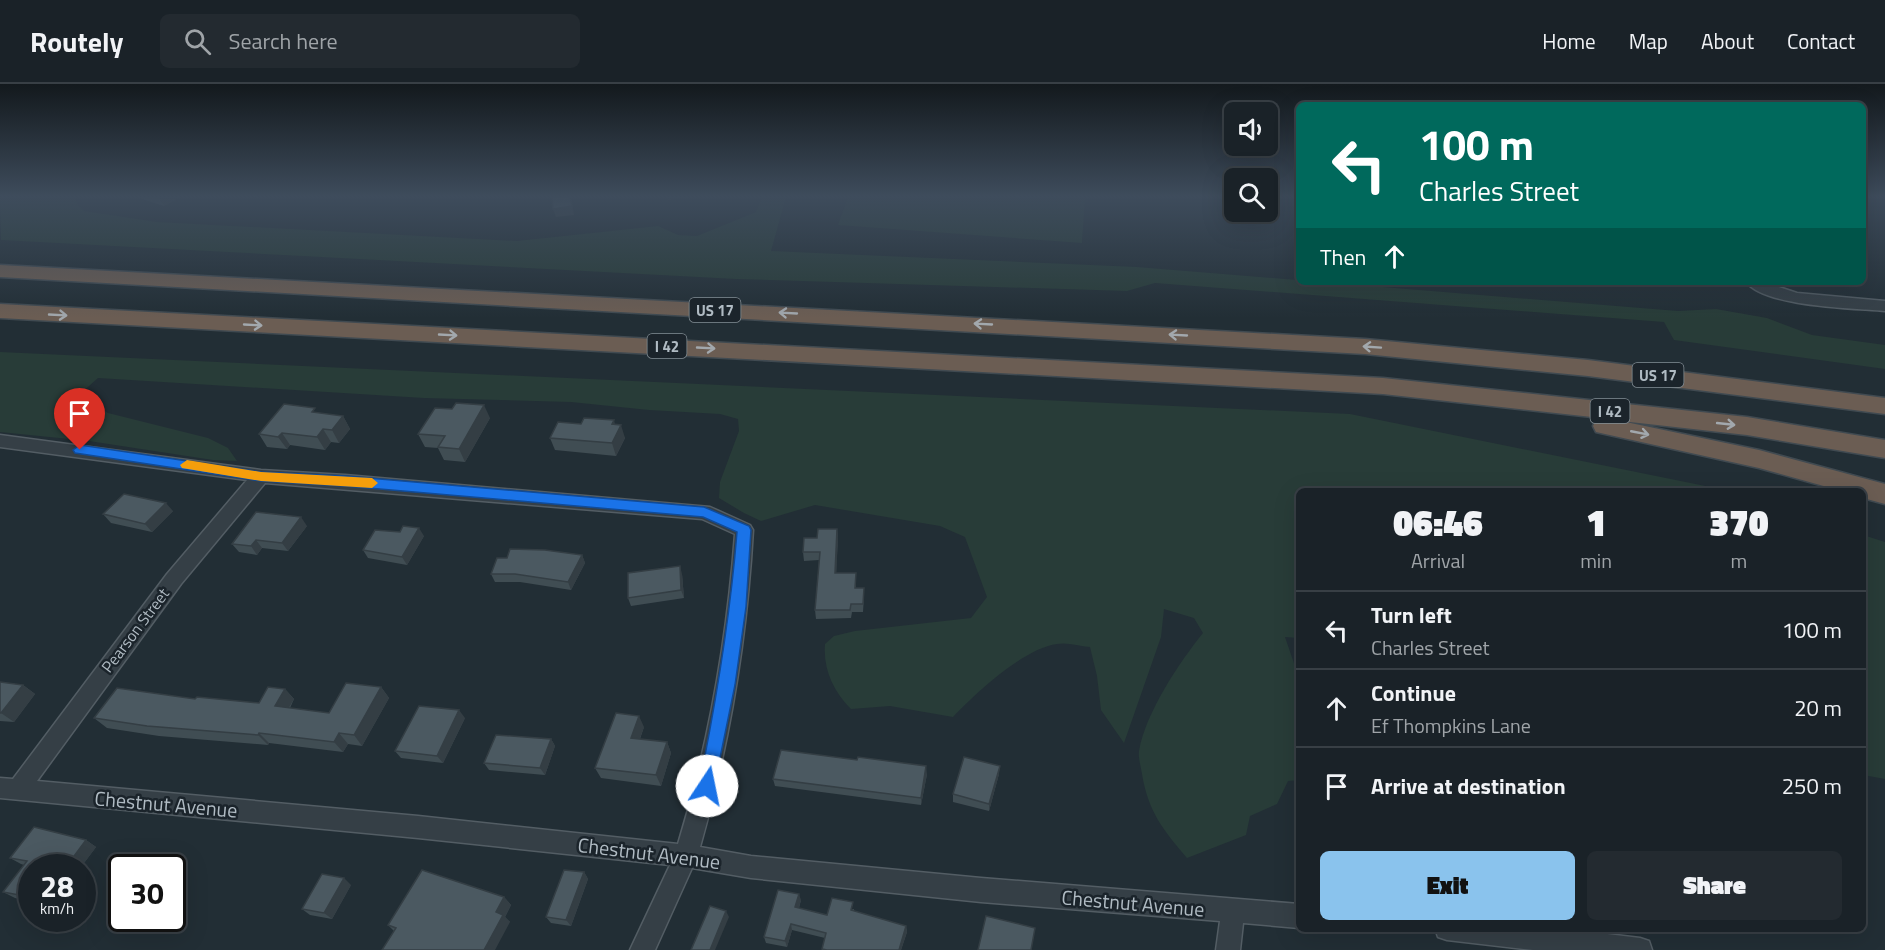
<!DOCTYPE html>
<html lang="en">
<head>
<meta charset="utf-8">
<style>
	body { margin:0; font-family:"Titillium Web",sans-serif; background:#232a30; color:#f1f3f6; height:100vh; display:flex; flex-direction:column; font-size:22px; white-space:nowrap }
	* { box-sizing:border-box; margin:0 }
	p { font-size:20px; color:#9fa4a8 }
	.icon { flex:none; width:33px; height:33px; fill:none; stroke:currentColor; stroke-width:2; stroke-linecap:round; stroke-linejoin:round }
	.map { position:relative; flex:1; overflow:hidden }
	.panel { position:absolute; left:1296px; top:404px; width:570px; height:444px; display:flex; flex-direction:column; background:#1a2228; border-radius:9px; box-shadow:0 6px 24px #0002,0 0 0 2px #383f45 }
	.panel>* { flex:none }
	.top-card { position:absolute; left:1296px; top:18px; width:570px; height:183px; border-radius:9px; box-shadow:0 6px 24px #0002,0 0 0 2px #383f45; background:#00695c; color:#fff; overflow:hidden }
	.controls { position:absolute; left:1224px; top:18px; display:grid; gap:12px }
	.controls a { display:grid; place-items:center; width:54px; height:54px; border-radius:9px; background:#1a2228; box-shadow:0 6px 24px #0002,0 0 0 2px #383f45; font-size:30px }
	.speed { position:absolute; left:18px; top:770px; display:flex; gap:12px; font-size:30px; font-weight:700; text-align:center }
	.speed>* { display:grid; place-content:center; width:78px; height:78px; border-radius:50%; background:#1a2228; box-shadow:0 6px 24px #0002,0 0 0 2px #383f45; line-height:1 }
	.speed small { font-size:15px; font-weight:400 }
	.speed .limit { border:3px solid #111; border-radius:9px; background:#fff; color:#111 }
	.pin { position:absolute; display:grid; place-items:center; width:51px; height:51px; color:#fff; margin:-62px -26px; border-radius:50% 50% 50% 0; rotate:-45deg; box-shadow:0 0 6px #0007 }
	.pin .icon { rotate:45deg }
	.me { position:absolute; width:66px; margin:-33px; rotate:11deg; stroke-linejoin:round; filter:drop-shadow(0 0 4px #0008) }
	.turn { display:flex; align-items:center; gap:21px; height:126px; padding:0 24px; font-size:27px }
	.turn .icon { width:78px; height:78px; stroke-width:2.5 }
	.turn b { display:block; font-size:42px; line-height:51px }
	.then { display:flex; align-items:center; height:57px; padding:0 24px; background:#0003; gap:12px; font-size:22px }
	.eta { display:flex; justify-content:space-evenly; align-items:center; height:102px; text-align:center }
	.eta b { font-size:36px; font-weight:800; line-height:42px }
	.cta { display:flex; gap:12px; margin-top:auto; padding:12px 24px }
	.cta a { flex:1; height:69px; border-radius:9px; background:#8ac3ed; color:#111; font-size:24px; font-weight:800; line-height:69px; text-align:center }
	.cta a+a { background:#232a30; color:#f1f3f6 }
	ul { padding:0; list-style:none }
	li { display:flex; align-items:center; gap:18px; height:78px; padding:0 24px; border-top:2px solid #383f45 }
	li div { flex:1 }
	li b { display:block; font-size:22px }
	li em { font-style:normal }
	header { display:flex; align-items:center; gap:36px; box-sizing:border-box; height:84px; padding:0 30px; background:#1a2228; border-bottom:2px solid #383f45 }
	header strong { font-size:28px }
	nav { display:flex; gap:33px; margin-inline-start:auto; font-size:21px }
	.search { width:420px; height:54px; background:#232a30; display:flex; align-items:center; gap:15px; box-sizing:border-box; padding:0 21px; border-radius:9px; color:#9fa4a8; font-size:22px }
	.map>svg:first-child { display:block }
	.green { fill:#283c38 }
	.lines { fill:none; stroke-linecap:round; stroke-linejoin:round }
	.minor-casing { stroke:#535d64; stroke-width:3 }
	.highway-casing { stroke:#404a51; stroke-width:3 }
	.minor { fill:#353f46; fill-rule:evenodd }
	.highway { fill:#6b5d53; fill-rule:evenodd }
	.wall { fill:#404d53 }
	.shaded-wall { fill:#343e44 }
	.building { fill:#4b5961; stroke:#343e44; stroke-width:1.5 }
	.oneway { stroke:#a2a8ad }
	.route { fill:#1a73e8; stroke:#114b97; stroke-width:1.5 }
	.slow { fill:#f59e0b }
	.labels { text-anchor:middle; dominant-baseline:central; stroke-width:5; stroke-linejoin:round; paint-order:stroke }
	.shield { fill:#1b242b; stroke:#838e95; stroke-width:1.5 }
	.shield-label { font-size:15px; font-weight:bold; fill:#b0bbc3 }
	.street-label { font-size:16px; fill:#b0bbc3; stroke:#1b242b }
	.near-street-label { font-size:20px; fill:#b0bbc3; stroke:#1b242b }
</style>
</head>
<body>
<header>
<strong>Routely</strong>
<div class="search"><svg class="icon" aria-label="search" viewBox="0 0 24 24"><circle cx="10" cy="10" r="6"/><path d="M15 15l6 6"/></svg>Search here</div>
<nav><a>Home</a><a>Map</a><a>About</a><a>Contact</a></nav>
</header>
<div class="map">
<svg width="1885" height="866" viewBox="0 0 1885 866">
	<rect width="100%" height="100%" fill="#222e35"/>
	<g class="green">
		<polygon points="0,113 75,113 77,120 84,127 157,138 517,157 658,142 678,151 697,152 756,128 762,113 786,113 771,167 1137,183 1678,227 1716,225 1767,234 1812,251 1885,261 1885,285 1674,256 1664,238 1155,199 1127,207 736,195 1,156"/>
		<polygon points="848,113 1085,113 1082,159 838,141"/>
		<path d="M 0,268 L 1350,330 L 1725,406 L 1299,406 L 1299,554 L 1285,553 L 1299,594 L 1299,638 L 1294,638 L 1299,663 L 1299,696 L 1288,697 L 1277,720 L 1250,732 L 1246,751 L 1187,774 C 1163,746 1148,727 1142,690 C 1141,683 1138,674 1139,667 C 1146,628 1179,579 1203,549 L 1194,534 L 1164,525 L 1161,553 L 1124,659 L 1101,626 L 1097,592 L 1090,563 C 1079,562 1067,558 1057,560 C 1024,564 975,610 953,633 L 890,622 L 851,625 C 833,607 823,585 825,560 L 834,552 L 855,547 L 971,534 L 987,513 L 965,453 L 940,442 L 815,421 L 761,437 L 744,429 L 719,414 L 720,398 L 739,347 L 738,335 L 720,330 L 649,326 L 571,318 L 424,314 L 98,294 L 80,310 L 108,329 L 208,354 L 228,364 L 237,377 L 213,376 L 89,357 L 0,348 Z"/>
		<polygon points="1863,451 1885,458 1885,695 1863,691"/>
	</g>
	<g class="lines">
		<g class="minor-casing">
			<g id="minor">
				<path d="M 1746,198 L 1764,198 L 1797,209 L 1885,217 L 1885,227 C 1853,224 1766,223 1746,198 Z"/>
				<path d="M 0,351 L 261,386 L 345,391 L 710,423 L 750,441 L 753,446 C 747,554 730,659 700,763 L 751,772 L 981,794 L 1299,820 L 1299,844 L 1243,839 L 1240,866 L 1216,866 L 1220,837 L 981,818 L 751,794 L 692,784 L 655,866 L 630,866 L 670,781 L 418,754 L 0,714 L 0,694 L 13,695 L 167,490 L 247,396 L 0,363 ZM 265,399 L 702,435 L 735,450 C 727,555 709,659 678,760 L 418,732 L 37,697 L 181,500 Z"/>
				<polygon points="1435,844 1558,844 1640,854 1649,857 1652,866 1533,866 1447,856 1438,853"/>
			</g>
		</g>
		<g class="highway-casing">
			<g id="highway">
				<polygon points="0,181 1365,255 1588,276 1885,314 1885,330 1588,292 1365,270 0,193"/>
				<polygon points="0,220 1383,294 1747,333 1885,356 1885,374 1747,351 1621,337 1759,366 1885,400 1885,420 1863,414 1863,406 1838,406 1759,384 1596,348 1593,342 1596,336 1601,334 1383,310 0,234"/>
			</g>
		</g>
		<use href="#minor" class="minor"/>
		<use href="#highway" class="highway"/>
	</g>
	<g class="wall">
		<polygon points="138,113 180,113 164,122 139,114"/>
		<polygon points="318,329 343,332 350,345 339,359 331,358 325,366 290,361 287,365 267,363 259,350"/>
		<polygon points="490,334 465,378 444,376 438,364 425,363 418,350"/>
		<polygon points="581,340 615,340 625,354 616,372 555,366 550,354"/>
		<polygon points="173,427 152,448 111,439 103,430"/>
		<polygon points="307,442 288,467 262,464 257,471 239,468 232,460"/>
		<polygon points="837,445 838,453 836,489 856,489 856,504 864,504 864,512 863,528 852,528 851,534 816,535 815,526 819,476 804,477 803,468 817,454"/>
		<polygon points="424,452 407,481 368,474 363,466"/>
		<polygon points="582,471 585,479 571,506 520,498 495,498 491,490 507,474"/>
		<polygon points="682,490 684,514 631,522 628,514"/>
		<polygon points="0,598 23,601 35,610 14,638 0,637"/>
		<polygon points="381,603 389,614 362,662 348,660 343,668 269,659 268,661 159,652 107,644 94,634 259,619 285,605 294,615 290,624 329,629"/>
		<polygon points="465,634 443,679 401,674 395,667"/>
		<polygon points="644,643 640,655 667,658 671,669 661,702 601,694 595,684"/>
		<polygon points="551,655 555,662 545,691 489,686 484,679"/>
		<polygon points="927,690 921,721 775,702 773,695"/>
		<polygon points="999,690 989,727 953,718 953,710"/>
		<polygon points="86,756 96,763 81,783 32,783 32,816 30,818 15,814 3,808 24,781 21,780 10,774"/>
		<polygon points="584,788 588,795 571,842 551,839 546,833"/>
		<polygon points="351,801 332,835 310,831 302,825"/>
		<polygon points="504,813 511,821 505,833 510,838 394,847 388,841"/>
		<polygon points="801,816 799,824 827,831 854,825 854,827 906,842 907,848 901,866 822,866 825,854 792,846 787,863 766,859 764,853"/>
	</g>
	<g class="shaded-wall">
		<polygon points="161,113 180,113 164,122 159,114"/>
		<polygon points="570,113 571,113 574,131 556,133 553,125"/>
		<polygon points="667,113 687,113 668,116"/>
		<polygon points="484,321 490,334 465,378 459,365"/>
		<polygon points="343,332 350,345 339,359 332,346"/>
		<polygon points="614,336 617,348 621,341 625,354 616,372 612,359 612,340"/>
		<polygon points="323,345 331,358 325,366 317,353"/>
		<polygon points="282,349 290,361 287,365 278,353"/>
		<polygon points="166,419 173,427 152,448 145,440"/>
		<polygon points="301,433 307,442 288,467 282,459"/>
		<polygon points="419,444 424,452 407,481 402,473"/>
		<polygon points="837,445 838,453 836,497 835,489"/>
		<polygon points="256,456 262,464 257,471 251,462"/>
		<polygon points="582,471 585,479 571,506 568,498"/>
		<polygon points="680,482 682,490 684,514 681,506"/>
		<polygon points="23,601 35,610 14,638 1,629"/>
		<polygon points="381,603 389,614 362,662 354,651"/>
		<polygon points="285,605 294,615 284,632 275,622"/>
		<polygon points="459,626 465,634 443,679 437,672"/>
		<polygon points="639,632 644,643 636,665 631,654"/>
		<polygon points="259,649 269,659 268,661 258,651"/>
		<polygon points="339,649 348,660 343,668 334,658"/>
		<polygon points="551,655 555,662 545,691 540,684"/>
		<polygon points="667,658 671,669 661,702 656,691"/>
		<polygon points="926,682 927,690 921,721 921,714"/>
		<polygon points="1000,682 999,690 989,727 989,720"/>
		<polygon points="86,756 96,763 81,783 66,783"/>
		<polygon points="45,778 52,783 41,783"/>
		<polygon points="584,788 588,795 571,842 566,836"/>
		<polygon points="344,794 351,801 332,835 324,829"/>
		<polygon points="32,795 32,816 30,818 19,811"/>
		<polygon points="799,810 801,816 797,830 795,823"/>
		<polygon points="504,813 511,821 505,833 510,838 495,866 484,866 496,828"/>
		<polygon points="726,827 729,833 715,866 710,866"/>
		<polygon points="791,840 792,846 787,863 785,857"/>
		<polygon points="906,842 907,848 901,866 899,866"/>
	</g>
	<g class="building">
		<polygon points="552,113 570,113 572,122 553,125"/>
		<polygon points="456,319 484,321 459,365 438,363 445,352 418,350 435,324 452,325"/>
		<polygon points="284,320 315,324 312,328 343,332 332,346 323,345 317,353 282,349 278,353 259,350"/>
		<polygon points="584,334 614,336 612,340 621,341 612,359 550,354 558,338 581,340"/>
		<polygon points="124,410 166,419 145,440 103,430"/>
		<polygon points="256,428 301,433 282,459 256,456 251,462 232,460"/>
		<polygon points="403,442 419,444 402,473 363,466 375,446 400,448"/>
		<polygon points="818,445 837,445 835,489 856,489 855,504 864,504 863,520 851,520 850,526 815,526 820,468 803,468 804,454 817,454"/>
		<polygon points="510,465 545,466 582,471 568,498 515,490 491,490 497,474 507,474"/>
		<polygon points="680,482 681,506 628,514 628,489"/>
		<polygon points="0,598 23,601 1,629 0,629"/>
		<polygon points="346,599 381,603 354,651 339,649 334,658 259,649 258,651 147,642 94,634 117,604 195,615 197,613 259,619 268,603 285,605 275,622 329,629"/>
		<polygon points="419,622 459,626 437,672 395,667"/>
		<polygon points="616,629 639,632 631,654 667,658 656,691 595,684"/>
		<polygon points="496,651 551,655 540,684 484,679"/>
		<polygon points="781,666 857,676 858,673 926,682 921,714 773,695"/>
		<polygon points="964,673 1000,682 989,720 953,710"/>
		<polygon points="34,743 86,756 66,783 45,778 41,783 32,783 32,795 19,811 3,808 27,777 10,774"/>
		<polygon points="422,786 504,813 496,828 503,831 484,866 382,866 396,844 388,841"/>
		<polygon points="564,786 584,788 566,836 546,833"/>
		<polygon points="322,790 344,794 324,829 302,825"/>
		<polygon points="778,806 799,810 795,823 827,831 832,814 853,818 851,826 906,842 899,866 827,866 822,865 826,849 791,840 785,857 764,853"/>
		<polygon points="710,822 726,827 710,866 691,866"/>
		<polygon points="986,832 1035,844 1031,866 978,866"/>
	</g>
	<defs><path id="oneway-shaft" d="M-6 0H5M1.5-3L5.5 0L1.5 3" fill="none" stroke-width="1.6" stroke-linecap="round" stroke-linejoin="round" transform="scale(1.5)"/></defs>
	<g class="oneway">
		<use href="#oneway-shaft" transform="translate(788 229) rotate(-177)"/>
		<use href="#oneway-shaft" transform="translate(58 231) rotate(3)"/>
		<use href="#oneway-shaft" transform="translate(983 240) rotate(-177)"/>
		<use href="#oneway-shaft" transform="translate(253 241) rotate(3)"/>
		<use href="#oneway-shaft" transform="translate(448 251) rotate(3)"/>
		<use href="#oneway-shaft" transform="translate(1178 251) rotate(-177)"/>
		<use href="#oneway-shaft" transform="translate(1372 263) rotate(-176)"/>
		<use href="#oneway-shaft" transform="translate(706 264) rotate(3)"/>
		<use href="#oneway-shaft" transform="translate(1726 340) rotate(6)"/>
		<use href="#oneway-shaft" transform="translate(1640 349) rotate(11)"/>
	</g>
	<linearGradient id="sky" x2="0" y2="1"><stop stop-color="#13191d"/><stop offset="0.48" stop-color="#3e4c5c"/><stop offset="1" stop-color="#3e4c5c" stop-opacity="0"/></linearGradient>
	<rect width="1885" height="234" fill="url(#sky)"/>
	<path class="route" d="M 80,361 L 261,388 L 345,392 L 704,423 L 749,442 L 751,446 L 746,523 L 735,601 L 713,708 L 707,710 L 701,708 L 699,702 C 716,618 730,535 737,448 L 703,433 L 345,402 L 261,397 L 75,369 L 73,366 Z"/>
	<polygon class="slow" points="187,376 261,388 372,394 378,399 372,404 261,397 182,384 180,381"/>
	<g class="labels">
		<g class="shield">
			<rect x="689.5" y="214" width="51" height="24" rx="4.5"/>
			<rect x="647.5" y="250" width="39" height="24" rx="4.5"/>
			<rect x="1632.5" y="279" width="51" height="24" rx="4.5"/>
			<rect x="1590.5" y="315" width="39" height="24" rx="4.5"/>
		</g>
		<g class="shield-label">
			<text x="715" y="226">US 17</text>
			<text x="667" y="262">I 42</text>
			<text x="1658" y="291">US 17</text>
			<text x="1610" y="327">I 42</text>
		</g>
		<g class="street-label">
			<text transform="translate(135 546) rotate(-53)">Pearson Street</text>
		</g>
		<g class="near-street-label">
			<text transform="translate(166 720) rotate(5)">Chestnut Avenue</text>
			<text transform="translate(649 769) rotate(7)">Chestnut Avenue</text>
			<text transform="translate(1133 819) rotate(5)">Chestnut Avenue</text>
		</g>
	</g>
</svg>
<div class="controls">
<a><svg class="icon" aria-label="sound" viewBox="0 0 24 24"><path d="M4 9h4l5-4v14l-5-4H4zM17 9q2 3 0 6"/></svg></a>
<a><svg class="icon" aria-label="search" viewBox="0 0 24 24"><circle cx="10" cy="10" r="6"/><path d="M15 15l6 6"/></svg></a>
</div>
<div class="speed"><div>28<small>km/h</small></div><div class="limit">30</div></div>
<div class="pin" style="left:80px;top:366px;background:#d93025"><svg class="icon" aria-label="arrive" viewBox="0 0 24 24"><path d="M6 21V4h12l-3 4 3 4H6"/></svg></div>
<svg class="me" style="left:707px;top:702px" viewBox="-20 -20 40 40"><circle r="19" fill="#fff"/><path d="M0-13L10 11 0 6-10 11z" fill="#1a73e8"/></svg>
<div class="top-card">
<div class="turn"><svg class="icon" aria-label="left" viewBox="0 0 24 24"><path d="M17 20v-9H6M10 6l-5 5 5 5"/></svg><div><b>100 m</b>Charles Street</div></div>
<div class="then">Then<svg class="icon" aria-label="ahead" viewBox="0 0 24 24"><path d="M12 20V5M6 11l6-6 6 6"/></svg></div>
</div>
<section class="panel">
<div class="eta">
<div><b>06:46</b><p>Arrival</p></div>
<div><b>1</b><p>min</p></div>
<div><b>370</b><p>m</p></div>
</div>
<ul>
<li><svg class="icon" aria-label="left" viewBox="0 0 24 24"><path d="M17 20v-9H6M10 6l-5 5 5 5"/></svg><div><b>Turn left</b><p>Charles Street</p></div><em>100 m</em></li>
<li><svg class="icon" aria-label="ahead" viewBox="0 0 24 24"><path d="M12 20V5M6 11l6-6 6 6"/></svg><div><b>Continue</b><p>Ef Thompkins Lane</p></div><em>20 m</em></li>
<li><svg class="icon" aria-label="arrive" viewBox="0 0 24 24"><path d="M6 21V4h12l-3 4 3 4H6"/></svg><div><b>Arrive at destination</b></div><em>250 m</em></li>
</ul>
<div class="cta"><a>Exit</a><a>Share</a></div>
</section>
</div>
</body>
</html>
